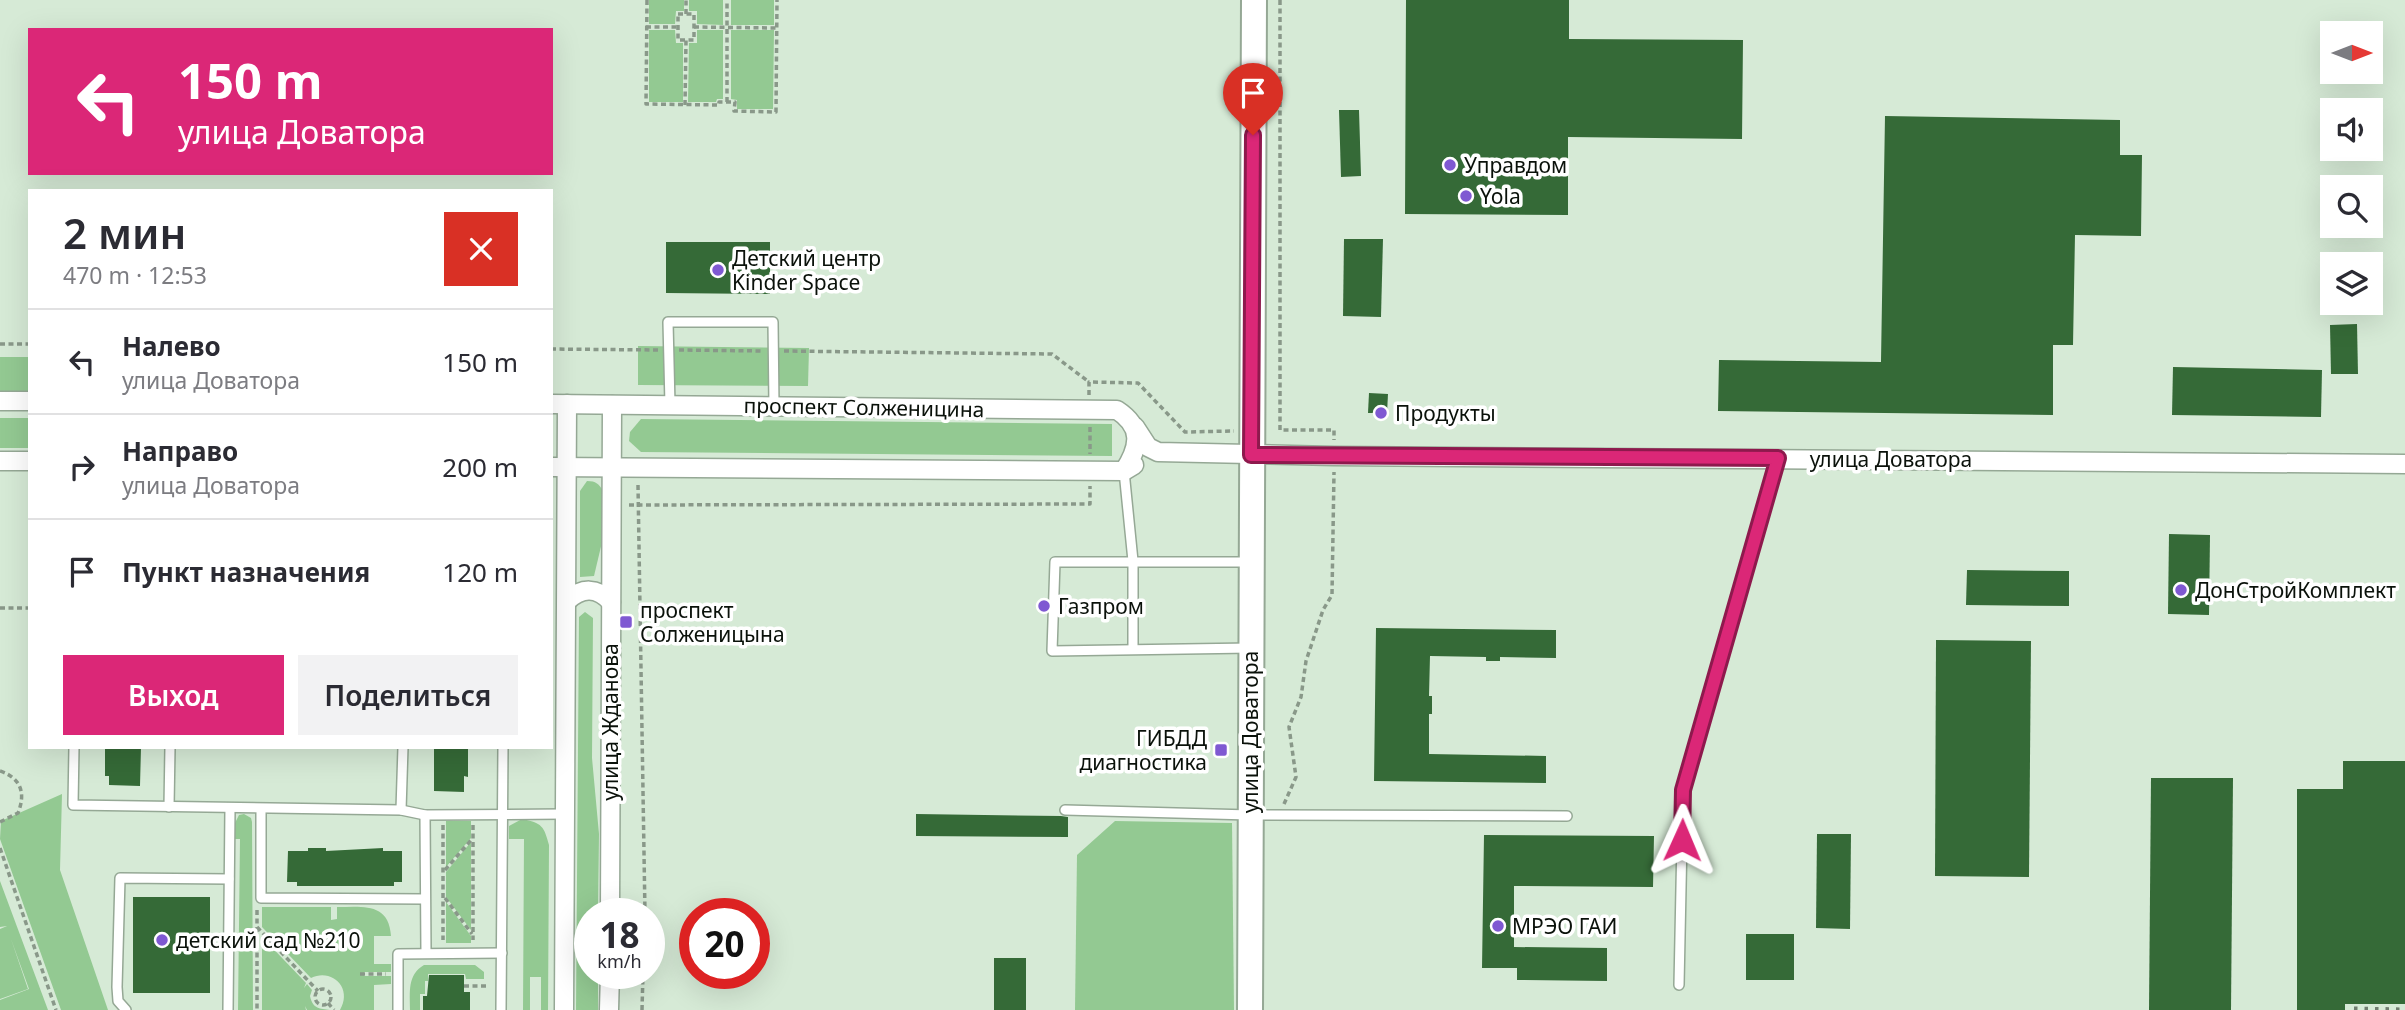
<!DOCTYPE html>
<html lang="ru">
<head>
<meta charset="utf-8">
<style>
	body { margin:0; font-family:"Noto Sans",sans-serif; background:#f2f2f3; color:#2b2b33; height:100vh; display:flex; flex-direction:column; font-size:26px; white-space:nowrap }
	* { box-sizing:border-box; margin:0 }
	p { font-size:23px; color:#7c7c81 }
	.icon { flex:none; width:38px; height:38px; fill:none; stroke:currentColor; stroke-width:2; stroke-linecap:round; stroke-linejoin:round }
	.map { position:relative; flex:1; overflow:hidden }
	.details { position:absolute; left:28px; top:189px; width:525px; height:560px; display:flex; flex-direction:column; background:#fff; border-radius:0px; box-shadow:0 7px 28px #0002 }
	.details>* { flex:none }
	.banner { position:absolute; left:28px; top:28px; width:525px; height:147px; border-radius:0px; box-shadow:0 7px 28px #0002; background:#db2777; color:#fff; overflow:hidden }
	.needle { width:46px; rotate:90deg }
	.fabs { position:absolute; left:2320px; top:21px; display:grid; gap:14px }
	.fabs a { display:grid; place-items:center; width:63px; height:63px; border-radius:0px; background:#fff; box-shadow:0 7px 28px #0002; font-size:35px }
	.speed { position:absolute; left:574px; top:898px; display:flex; gap:14px; font-size:35px; font-weight:700; text-align:center }
	.speed>* { display:grid; place-content:center; width:91px; height:91px; border-radius:50%; background:#fff; box-shadow:0 7px 28px #0002; line-height:1 }
	.speed small { font-size:18px; font-weight:400 }
	.speed .limit { border:10px solid #d22; background:#fff; color:#111 }
	.pin { position:absolute; display:grid; place-items:center; width:60px; height:60px; color:#fff; margin:-72px -30px; border-radius:50% 50% 50% 0; rotate:-45deg; box-shadow:0 0 7px #0007 }
	.pin .icon { rotate:45deg }
	.me { position:absolute; width:77px; margin:-38px; rotate:1deg; stroke-linejoin:round; filter:drop-shadow(0 0 5px #0008) }
	.turn { display:flex; align-items:center; gap:24px; height:147px; padding:0 35px; font-size:32px }
	.turn .icon { width:91px; height:91px; stroke-width:2.5 }
	.turn b { display:block; font-size:49px; line-height:60px }
	.round { display:grid; place-items:center; flex:none; width:74px; height:74px; border-radius:0px; background:#f2f2f3 }
	.overview { display:flex; align-items:center; justify-content:space-between; height:119px; padding:0 35px }
	h1 { font-size:42px; font-weight:600; line-height:52px }
	.primary-button { display:flex; gap:14px; margin-top:auto; padding:14px 35px }
	.primary-button a { flex:1; height:80px; border-radius:0px; background:#db2777; color:#fff; font-size:28px; font-weight:600; line-height:80px; text-align:center }
	.primary-button a+a { background:#f2f2f3; color:#2b2b33 }
	ul { padding:0; list-style:none }
	li { display:flex; align-items:center; gap:21px; height:105px; padding:0 35px; border-top:2px solid #e1e1e2 }
	li div { flex:1 }
	li b { display:block; font-size:26px }
	li em { font-style:normal }
	.map>svg:first-child { display:block }
	.green { fill:#93c992 }
	.building { fill:#356a37 }
	.lines { fill:none; stroke-linecap:round; stroke-linejoin:round }
	.lane-casing { stroke:#95a895; stroke-width:12 }
	.street-casing { stroke:#95a895; stroke-width:21 }
	.secondary-casing { stroke:#95a895; stroke-width:28 }
	.path { stroke:#899889; stroke-width:3.5; stroke-dasharray:5 3.5; stroke-linecap:butt }
	.lane { stroke:#fff; stroke-width:9 }
	.street { stroke:#fff; stroke-width:18 }
	.secondary { stroke:#fff; stroke-width:24 }
	.rail { stroke:#6f7d6f; stroke-width:5; stroke-dasharray:3.5 7; stroke-linecap:butt }
	.route-casing { stroke:#8e194d; stroke-width:18 }
	.route { stroke:#db2777; stroke-width:12 }
	.poi-dot { fill:#7f59d2; stroke:#fff; stroke-width:2.5 }
	.labels { text-anchor:middle; dominant-baseline:central; stroke-width:7; stroke-linejoin:round; paint-order:stroke }
	.poi-label { font-size:21px; fill:#0a110a; stroke:#fff; text-anchor:start }
	.street-label { font-size:21px; fill:#0a110a; stroke:#fff }
</style>
</head>
<body>
<div class="map">
<svg width="2405" height="1010" viewBox="0 0 2405 1010">
	<rect width="100%" height="100%" fill="#d6ead6"/>
	<g class="green">
		<polygon points="649,0 684,0 684,11 676,11 675,24 649,24"/>
		<polygon points="689,0 723,0 723,25 697,24 697,11 689,11"/>
		<rect x="731" y="0" width="43" height="25"/>
		<polygon points="649,30 675,30 676,43 683,43 683,102 649,102"/>
		<polygon points="697,30 723,30 723,99 717,99 716,102 688,102 689,43 697,43"/>
		<polygon points="731,30 774,30 773,109 737,109 737,100 731,99"/>
		<polygon points="638,346 809,348 808,386 638,385"/>
		<polygon points="0,357 30,357 30,394 0,393"/>
		<rect x="0" y="418" width="30" height="30"/>
		<polygon points="641,419 1112,424 1112,456 641,452 629,441 630,432"/>
		<path d="M 587,481 C 596,481 599,484 603,491 L 603,538 L 594,576 L 580,577 L 580,491 Z"/>
		<polygon points="585,612 593,618 592,758 599,834 598,913 590,914 590,973 598,973 598,1010 576,1010 579,617"/>
		<polygon points="62,794 60,870 108,1010 61,1010 0,839 1,821"/>
		<polygon points="244,814 251,818 252,822 253,1010 238,1010 240,839 235,839 235,823 239,815"/>
		<path d="M 522,819 C 542,823 544,826 549,845 L 548,1010 L 541,1010 L 541,977 L 530,977 L 530,1010 L 523,1010 L 524,839 L 509,839 L 509,826 Z"/>
		<polygon points="446,821 471,821 471,838 446,867"/>
		<polygon points="1115,821 1232,823 1234,1010 1075,1010 1077,855"/>
		<polygon points="471,842 471,930 446,897 446,872"/>
		<polygon points="0,881 48,1010 0,1010 0,1000 29,989 11,939 28,989 0,999 0,929 7,926 0,927"/>
		<polygon points="446,902 471,936 471,943 446,943"/>
		<path d="M 262,907 L 331,907 L 331,920 L 337,919 L 337,907 C 362,907 389,902 391,936 L 374,936 L 374,964 L 391,964 L 391,972 L 364,972 L 364,976 L 391,976 L 391,984 L 374,985 L 374,1010 L 340,1010 C 353,988 332,968 311,978 L 262,927 Z"/>
		<path d="M 262,937 L 306,983 L 304,988 L 307,984 L 312,990 L 310,996 C 313,1010 320,1008 330,1010 L 307,1010 L 305,1006 L 306,1010 L 262,1010 Z"/>
		<path d="M 424,965 L 475,965 L 484,972 L 484,979 L 466,979 L 465,974 L 428,974 L 428,981 L 425,981 L 425,994 L 420,994 L 420,1010 L 410,1010 C 410,992 407,975 424,965 Z"/>
	</g>
	<g class="building">
		<polygon points="1406,0 1569,0 1569,39 1743,40 1742,139 1568,137 1568,215 1405,214"/>
		<polygon points="1339,110 1359,110 1361,176 1341,177"/>
		<polygon points="1885,116 2120,120 2120,155 2142,155 2141,236 2075,235 2073,345 2053,345 2053,415 1718,411 1719,360 1881,362"/>
		<polygon points="1344,239 1383,239 1381,317 1343,316"/>
		<polygon points="666,242 770,242 770,294 666,293"/>
		<polygon points="2357,324 2358,374 2331,374 2330,325"/>
		<polygon points="2173,367 2322,370 2321,417 2172,415"/>
		<polygon points="1369,393 1388,394 1387,413 1368,413"/>
		<polygon points="2169,534 2210,535 2209,615 2168,614"/>
		<polygon points="1967,570 2069,571 2069,606 1966,605"/>
		<polygon points="1376,628 1556,630 1556,658 1500,657 1500,661 1486,661 1486,657 1430,656 1429,696 1432,696 1432,714 1429,714 1429,754 1546,756 1546,783 1374,781"/>
		<polygon points="1936,640 2031,641 2029,877 1935,876"/>
		<polygon points="105,747 141,747 140,786 109,785 109,776 105,776"/>
		<polygon points="434,747 468,747 468,777 464,776 464,792 434,791"/>
		<polygon points="2343,761 2405,761 2405,1004 2345,1004 2345,1010 2297,1010 2297,789 2343,789"/>
		<polygon points="2151,778 2233,778 2231,1010 2149,1010"/>
		<polygon points="916,814 1061,816 1068,817 1068,837 916,836"/>
		<polygon points="1817,834 1851,834 1850,929 1816,928"/>
		<polygon points="1484,835 1654,836 1653,887 1514,886 1514,947 1607,948 1607,981 1517,980 1517,968 1482,968"/>
		<polygon points="308,848 326,848 326,851 383,848 383,851 402,851 402,882 394,882 394,886 297,886 297,882 287,882 288,851 308,851"/>
		<rect x="133" y="897" width="77" height="96"/>
		<rect x="1746" y="934" width="48" height="46"/>
		<rect x="994" y="958" width="32" height="52"/>
		<polygon points="429,975 464,975 464,992 470,992 470,1010 423,1010 423,996 427,996"/>
	</g>
	<g class="lines">
		<g class="lane-casing">
			<g id="lane">
				<polyline points="670,405 668,322 773,322 774,406"/>
				<polyline points="1124,471 1133,561 1133,649"/>
				<polyline points="1249,562 1055,562 1052,651 1251,648"/>
				<polyline points="74,747 73,805 401,810 425,815 564,814"/>
				<polyline points="169,807 170,747"/>
				<polyline points="261,809 261,898 425,899"/>
				<polyline points="401,810 403,747"/>
				<polyline points="1065,810 1250,815 1567,816"/>
				<polyline points="425,815 426,953"/>
				<polyline points="1679,985 1683,790 1778,458"/>
				<polyline points="126,1010 118,1001 117,987 120,878 229,879"/>
				<polyline points="228,1010 230,808"/>
				<polyline points="398,1010 398,954 502,953"/>
				<polyline points="501,1010 503,747"/>
			</g>
		</g>
		<g class="street-casing">
			<g id="street">
				<polyline points="0,401 30,401"/>
				<path d="M 551,404 L 1117,410 C 1143,427 1140,446 1124,471"/>
				<polyline points="1135,427 1148,447 1158,452 1334,456 2405,464"/>
				<polyline points="0,461 30,461"/>
				<polyline points="551,467 1124,471 1134,465"/>
				<path d="M 567,601 C 582,587 597,587 611,602"/>
				<polyline points="610,914 612,405"/>
				<polyline points="564,1010 567,404"/>
				<polyline points="609,1010 610,973"/>
			</g>
		</g>
		<g class="secondary-casing">
			<polyline id="secondary" points="1250,1010 1254,0"/>
		</g>
		<g class="path">
			<polyline points="647,0 646,104 719,105 719,102 735,102 734,111 776,112 777,0"/>
			<polyline points="1280,0 1280,430 1334,430 1334,440"/>
			<rect x="678" y="14" width="16" height="26"/>
			<polyline points="686,14 686,0"/>
			<polyline points="646,27 678,27"/>
			<polyline points="694,27 776,28"/>
			<polyline points="727,102 727,0"/>
			<polyline points="685,105 686,40"/>
			<polyline points="0,344 30,344"/>
			<polyline points="551,349 658,350"/>
			<polyline points="679,350 763,351"/>
			<polyline points="784,351 1052,354 1089,382"/>
			<polyline points="1089,395 1089,382 1138,383 1185,432 1234,431"/>
			<polyline points="1090,427 1090,454"/>
			<polyline points="638,485 645,914"/>
			<polyline points="629,505 1090,504 1090,486"/>
			<polyline points="0,608 30,608"/>
			<path d="M 0,771 C 21,778 26,793 18,813 L 0,822"/>
			<polyline points="1284,804 1296,777 1289,727 1301,697 1306,661 1323,610 1332,595 1334,472"/>
			<polyline points="443,825 443,940"/>
			<polyline points="473,825 473,940"/>
			<polyline points="0,848 56,1010"/>
			<polyline points="445,870 472,839"/>
			<polyline points="445,898 472,934"/>
			<polyline points="257,910 257,1010"/>
			<polyline points="257,927 318,991"/>
			<polyline points="360,974 386,974"/>
			<polyline points="464,986 489,986"/>
			<circle cx="323" cy="997" r="8"/>
			<polyline points="328,1003 334,1010"/>
			<polyline points="642,1010 643,973"/>
		</g>
		<use href="#lane" class="lane"/>
		<use href="#street" class="street"/>
		<use href="#secondary" class="secondary"/>
		<polyline class="rail" points="2354,1009 2405,1010"/>
	</g>
	<g class="lines">
		<g class="route-casing">
			<polyline id="route" points="1253,135 1251,455 1778,458 1683,790 1682,840"/>
		</g>
		<use href="#route" class="route"/>
	</g>
	<g class="poi-dot">
		<circle cx="1450" cy="165" r="7"/>
		<circle cx="1466" cy="196" r="7"/>
		<circle cx="718" cy="270" r="7"/>
		<circle cx="1381" cy="413" r="7"/>
		<circle cx="2181" cy="590" r="7"/>
		<circle cx="1044" cy="606" r="7"/>
		<rect x="619" y="615" width="14" height="14" rx="3.5"/>
		<rect x="1214" y="743" width="14" height="14" rx="3.5"/>
		<circle cx="1498" cy="926" r="7"/>
		<circle cx="162" cy="940" r="7"/>
	</g>
	<g class="labels">
		<g class="poi-label">
			<text x="1464" y="165">Управдом</text>
			<text x="1480" y="196">Yola</text>
			<text x="732" y="258">Детский центр<tspan x="732" dy="24">Kinder Space</tspan></text>
			<text x="1395" y="413">Продукты</text>
			<text x="2195" y="590">ДонСтройКомплект</text>
			<text x="1058" y="606">Газпром</text>
			<text x="640" y="610">проспект<tspan x="640" dy="24">Солженицына</tspan></text>
			<text x="1207" y="738" text-anchor="end">ГИБДД<tspan x="1207" dy="24">диагностика</tspan></text>
			<text x="1512" y="926">МРЭО ГАИ</text>
			<text x="176" y="940">детский сад №210</text>
		</g>
		<g class="street-label">
			<text transform="translate(864 407) rotate(1)">проспект Солженицина</text>
			<text x="1891" y="459">улица Доватора</text>
			<text transform="translate(610 722) rotate(-90)">улица Жданова</text>
			<text transform="translate(1250 732) rotate(-90)">улица Доватора</text>
		</g>
	</g>
</svg>
<div class="fabs">
<a><svg class="needle" viewBox="-14 -14 28 28"><path d="M0-13l5 13h-10z" fill="#e53935"/><path d="M0 13l5-13h-10z" fill="#7c7c81"/></svg></a>
<a><svg class="icon" aria-label="sound" viewBox="0 0 24 24"><path d="M4 9h4l5-4v14l-5-4H4zM17 9q2 3 0 6"/></svg></a>
<a><svg class="icon" aria-label="search" viewBox="0 0 24 24"><circle cx="10" cy="10" r="6"/><path d="M15 15l6 6"/></svg></a>
<a><svg class="icon" aria-label="layers" viewBox="0 0 24 24"><path d="M12 4l9 5-9 5-9-5zM3 14l9 5 9-5"/></svg></a>
</div>
<div class="speed"><div>18<small>km/h</small></div><div class="limit">20</div></div>
<div class="pin" style="left:1253px;top:135px;background:#d93025"><svg class="icon" aria-label="arrive" viewBox="0 0 24 24"><path d="M6 21V4h12l-3 4 3 4H6"/></svg></div>
<svg class="me" style="left:1682px;top:840px" viewBox="-20 -20 40 40"><path d="M0-17L14 15 0 8-14 15z" fill="#db2777" stroke="#fff" stroke-width="4"/></svg>
<div class="banner">
<div class="turn"><svg class="icon" aria-label="left" viewBox="0 0 24 24"><path d="M17 20v-9H6M10 6l-5 5 5 5"/></svg><div><b>150 m</b>улица Доватора</div></div>
</div>
<section class="details">
<div class="overview"><div><h1>2 мин</h1><p>470 m · 12:53</p></div><a class="round" style="background:#d93025;color:#fff"><svg class="icon" aria-label="close" viewBox="0 0 24 24"><path d="M6 6l12 12M18 6L6 18"/></svg></a></div>
<ul>
<li><svg class="icon" aria-label="left" viewBox="0 0 24 24"><path d="M17 20v-9H6M10 6l-5 5 5 5"/></svg><div><b>Налево</b><p>улица Доватора</p></div><em>150 m</em></li>
<li><svg class="icon" aria-label="right" viewBox="0 0 24 24"><path d="M7 20v-9h11M14 6l5 5-5 5"/></svg><div><b>Направо</b><p>улица Доватора</p></div><em>200 m</em></li>
<li><svg class="icon" aria-label="arrive" viewBox="0 0 24 24"><path d="M6 21V4h12l-3 4 3 4H6"/></svg><div><b>Пункт назначения</b></div><em>120 m</em></li>
</ul>
<div class="primary-button"><a>Выход</a><a>Поделиться</a></div>
</section>
</div>
</body>
</html>
